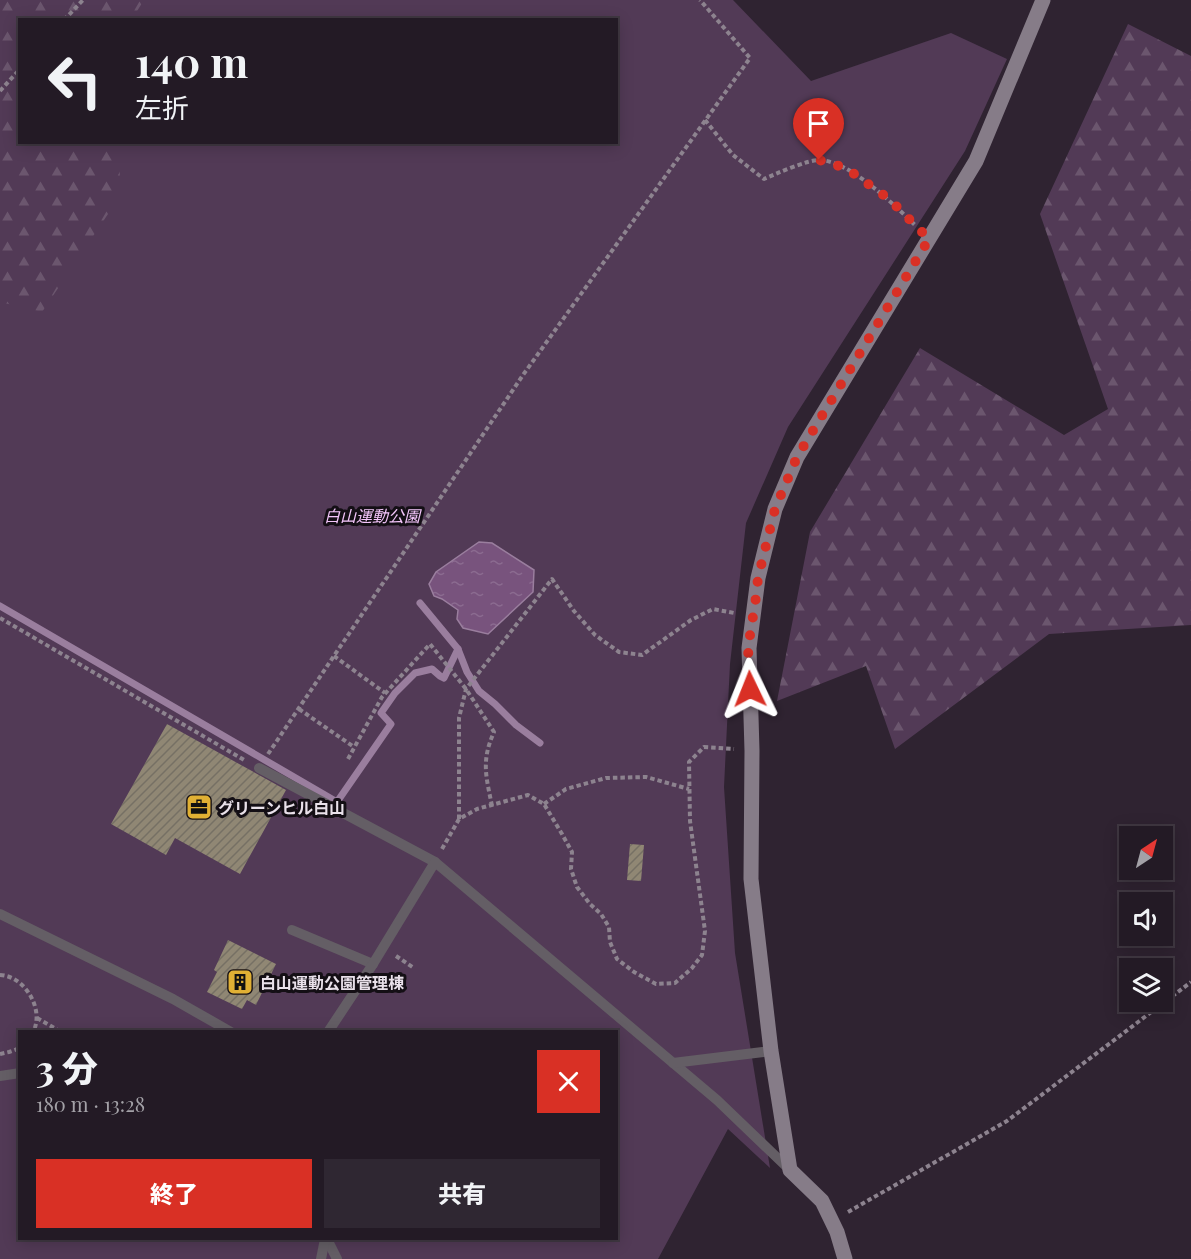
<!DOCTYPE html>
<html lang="ja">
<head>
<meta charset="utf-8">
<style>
	body { margin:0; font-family:"Playfair Display","Noto Sans JP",serif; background:#2f2732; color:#f1f3f6; height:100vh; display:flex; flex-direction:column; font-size:22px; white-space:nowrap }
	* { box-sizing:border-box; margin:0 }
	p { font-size:20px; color:#a3a1a7 }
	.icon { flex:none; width:33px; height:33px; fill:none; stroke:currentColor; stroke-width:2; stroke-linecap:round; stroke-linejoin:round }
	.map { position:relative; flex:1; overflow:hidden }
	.drawer { position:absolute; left:18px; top:1030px; width:600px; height:210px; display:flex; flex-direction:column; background:#231a25; border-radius:0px; box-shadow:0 3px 15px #0003,0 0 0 2px #403842 }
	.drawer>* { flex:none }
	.banner { position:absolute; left:18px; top:18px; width:600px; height:126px; border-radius:0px; box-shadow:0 3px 15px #0003,0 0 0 2px #403842; background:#231a25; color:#f1f3f6; overflow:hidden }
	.needle { width:39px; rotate:36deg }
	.tools { position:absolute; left:1119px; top:826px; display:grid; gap:12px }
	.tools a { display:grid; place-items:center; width:54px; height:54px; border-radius:0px; background:#231a25; box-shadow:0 3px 15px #0003,0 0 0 2px #403842; font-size:30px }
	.pin { position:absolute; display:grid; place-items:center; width:51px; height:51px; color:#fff; margin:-62px -26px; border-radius:50% 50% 50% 0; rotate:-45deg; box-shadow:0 0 6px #0007 }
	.pin .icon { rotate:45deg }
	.me { position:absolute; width:66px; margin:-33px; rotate:358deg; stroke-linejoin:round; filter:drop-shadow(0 0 4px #0008) }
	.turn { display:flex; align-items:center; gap:21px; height:126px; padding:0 18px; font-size:27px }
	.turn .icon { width:78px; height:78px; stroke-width:2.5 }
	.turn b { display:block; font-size:42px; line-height:51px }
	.round { display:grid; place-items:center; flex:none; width:63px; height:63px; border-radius:0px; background:#2f2732 }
	.overview { display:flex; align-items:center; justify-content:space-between; height:102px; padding:0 18px }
	h1 { font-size:36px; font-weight:800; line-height:45px }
	.action { display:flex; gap:12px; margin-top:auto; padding:12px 18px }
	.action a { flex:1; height:69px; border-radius:0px; background:#d93025; color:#fff; font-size:24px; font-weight:800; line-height:69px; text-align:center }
	.action a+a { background:#2f2732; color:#f1f3f6 }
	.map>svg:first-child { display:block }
	.green { fill:#523a56; fill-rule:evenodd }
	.forest { fill:url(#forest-firs) }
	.water { fill:url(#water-ripples); stroke:#9a7e9e; stroke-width:1.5 }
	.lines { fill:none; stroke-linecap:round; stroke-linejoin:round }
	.stream { stroke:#9a7e9e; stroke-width:7 }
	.building { fill:url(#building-hatch) }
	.path { stroke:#8d838f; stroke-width:4; stroke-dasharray:4.5 3; stroke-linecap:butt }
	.lane { stroke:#645e65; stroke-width:10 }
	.secondary { stroke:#867c88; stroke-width:15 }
	.route { stroke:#d93025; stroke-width:10; stroke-dasharray:0 18 }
	.labels { text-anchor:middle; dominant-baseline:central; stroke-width:6; stroke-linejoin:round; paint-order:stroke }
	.park-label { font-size:16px; font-style:italic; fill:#f3c5fa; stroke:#140f15 }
	.poi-label { font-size:16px; font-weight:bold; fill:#e9e1ea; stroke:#140f15; text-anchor:start }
</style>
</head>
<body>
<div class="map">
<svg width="1191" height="1259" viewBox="0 0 1191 1259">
	<defs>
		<pattern id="forest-firs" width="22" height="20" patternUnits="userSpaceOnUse" patternTransform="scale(1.5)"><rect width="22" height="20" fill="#523a56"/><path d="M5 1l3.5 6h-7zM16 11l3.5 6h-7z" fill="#6b566e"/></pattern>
		<pattern id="water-ripples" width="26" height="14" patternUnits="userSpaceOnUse" patternTransform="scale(1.5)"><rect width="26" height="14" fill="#78537d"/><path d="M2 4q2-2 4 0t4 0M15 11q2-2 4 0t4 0" fill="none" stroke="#8b6b90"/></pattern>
		<pattern id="building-hatch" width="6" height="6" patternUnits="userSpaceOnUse" patternTransform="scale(1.5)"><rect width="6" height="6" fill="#908774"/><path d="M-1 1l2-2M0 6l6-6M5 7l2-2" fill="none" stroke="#767064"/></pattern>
	</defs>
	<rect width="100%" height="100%" fill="#2f2331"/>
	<path class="green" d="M 0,0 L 733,0 L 811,81 L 951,33 L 1007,59 L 965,151 L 788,427 L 746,523 L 730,664 L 724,787 L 735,953 L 770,1168 L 728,1129 L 658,1259 L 0,1259 ZM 20,20 L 616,20 L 616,142 L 20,142 ZM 20,1032 L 616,1032 L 616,1239 L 20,1239 Z"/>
	<g class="forest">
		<polygon points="0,0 144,0 132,19 20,20 20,142 118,143 120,178 108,214 42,312 0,302"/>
		<polygon points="1128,24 1191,56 1191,625 1049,634 895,749 866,666 777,701 810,532 920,348 1064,435 1108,409 1040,214"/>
	</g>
	<polygon class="water" points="479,542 492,543 534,570 533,592 488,634 463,628 457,619 458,610 442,599 434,596 429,584 436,572"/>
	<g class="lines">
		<g class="stream">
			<polyline points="420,603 458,649 467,672 479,691 495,704 516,725 540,743"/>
			<polyline points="0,606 337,802 391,724 381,713 395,693 415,673 432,669 440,676 444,678 458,649"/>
		</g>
	</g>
	<g class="building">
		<polygon points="167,724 286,790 240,874 175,838 166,855 111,824"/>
		<polygon points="630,844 644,845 641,881 627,880"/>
		<polygon points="228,940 276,964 256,1005 247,1000 242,1009 207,992 217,972 214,970"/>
	</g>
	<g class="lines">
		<g class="path">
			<polyline points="64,20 83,0"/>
			<polyline points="0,91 20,69"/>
			<path d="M 705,120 L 733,155 L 764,179 C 775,174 809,159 821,160 C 852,163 893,204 915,225"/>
			<polyline points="0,618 246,761"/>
			<polyline points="334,656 385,693"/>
			<polyline points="299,709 354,747"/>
			<polyline points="268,754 523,375 750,58 700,0"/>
			<path d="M 348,759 L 382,697 L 430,644 L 466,689 L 494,732 C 481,761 486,776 492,806"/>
			<polyline points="544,804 566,789 606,778 646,777 689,789"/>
			<polyline points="459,819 459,718 466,689 552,579 574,611 595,635 619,652 642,655 691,620 713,609 734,613"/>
			<polyline points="442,849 459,819 477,809 528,795 544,804 562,834 572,852 571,869 577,887 590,904 601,914 609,927 610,942 617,959 634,972 656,984 675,983 692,968 702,955 705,931 690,821 689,762 704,747 734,749"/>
			<polyline points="396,956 414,968"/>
			<path d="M 0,975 C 25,976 45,1010 33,1032"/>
			<polyline points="37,1018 61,1032"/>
			<polyline points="0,1054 9,1052 20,1048"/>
			<polyline points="848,1212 1007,1121 1191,982"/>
		</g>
		<g class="lane">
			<polyline points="259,768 435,862"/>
			<polyline points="0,914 173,999 231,1032"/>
			<polyline points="292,930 373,964"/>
			<polyline points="328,1032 373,964 435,862 717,1100 790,1170"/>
			<polyline points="673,1063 771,1051"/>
			<polyline points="0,1076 20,1073"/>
			<polyline points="327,1239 337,1259"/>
			<polyline points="321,1259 325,1239"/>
		</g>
		<polyline class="secondary" points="845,1259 837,1232 822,1201 790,1170 771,1051 751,879 752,751 749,648 758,578 775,509 797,457 976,161 1043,0"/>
	</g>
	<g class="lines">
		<polyline class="route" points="750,689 748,648 756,597 758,578 775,509 797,457 929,239 889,199 846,168 819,160"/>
	</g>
	<defs>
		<g id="office-square" transform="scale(1.35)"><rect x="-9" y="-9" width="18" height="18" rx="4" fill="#e0b034" stroke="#140f15"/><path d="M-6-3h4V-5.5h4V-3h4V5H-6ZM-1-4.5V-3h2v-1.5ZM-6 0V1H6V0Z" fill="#111"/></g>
		<g id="building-square" transform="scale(1.35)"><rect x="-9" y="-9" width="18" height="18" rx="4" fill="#e0b034" stroke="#140f15"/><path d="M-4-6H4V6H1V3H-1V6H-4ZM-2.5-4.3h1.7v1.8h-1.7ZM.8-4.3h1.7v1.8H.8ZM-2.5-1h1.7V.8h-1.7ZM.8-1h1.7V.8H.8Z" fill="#111"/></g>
	</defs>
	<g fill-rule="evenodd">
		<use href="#office-square" x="199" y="807"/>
		<use href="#building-square" x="240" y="982"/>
	</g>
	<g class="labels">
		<g class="park-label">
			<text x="372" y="515">白山運動公園</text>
		</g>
		<g class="poi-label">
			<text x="218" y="807">グリーンヒル白山</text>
			<text x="260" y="982">白山運動公園管理棟</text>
		</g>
	</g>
</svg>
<div class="tools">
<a><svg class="needle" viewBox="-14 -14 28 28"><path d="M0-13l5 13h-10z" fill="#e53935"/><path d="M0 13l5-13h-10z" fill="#a3a1a7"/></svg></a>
<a><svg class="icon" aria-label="sound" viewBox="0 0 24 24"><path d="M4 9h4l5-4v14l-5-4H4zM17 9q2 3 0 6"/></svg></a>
<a><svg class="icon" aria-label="layers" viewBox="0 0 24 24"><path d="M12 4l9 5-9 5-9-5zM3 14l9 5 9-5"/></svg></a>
</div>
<div class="pin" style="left:819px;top:160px;background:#d93025"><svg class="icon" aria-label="arrive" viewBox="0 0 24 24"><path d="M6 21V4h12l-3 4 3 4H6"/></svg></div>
<svg class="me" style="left:750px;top:689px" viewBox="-20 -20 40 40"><path d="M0-17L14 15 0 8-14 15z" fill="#d93025" stroke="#fff" stroke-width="4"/></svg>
<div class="banner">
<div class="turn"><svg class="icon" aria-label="left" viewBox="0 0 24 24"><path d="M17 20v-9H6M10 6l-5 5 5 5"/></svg><div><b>140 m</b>左折</div></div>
</div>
<section class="drawer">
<div class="overview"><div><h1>3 分</h1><p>180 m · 13:28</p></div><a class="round" style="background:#d93025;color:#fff"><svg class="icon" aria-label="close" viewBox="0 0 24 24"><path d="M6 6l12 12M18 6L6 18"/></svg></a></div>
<div class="action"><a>終了</a><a>共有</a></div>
</section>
</div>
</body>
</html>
